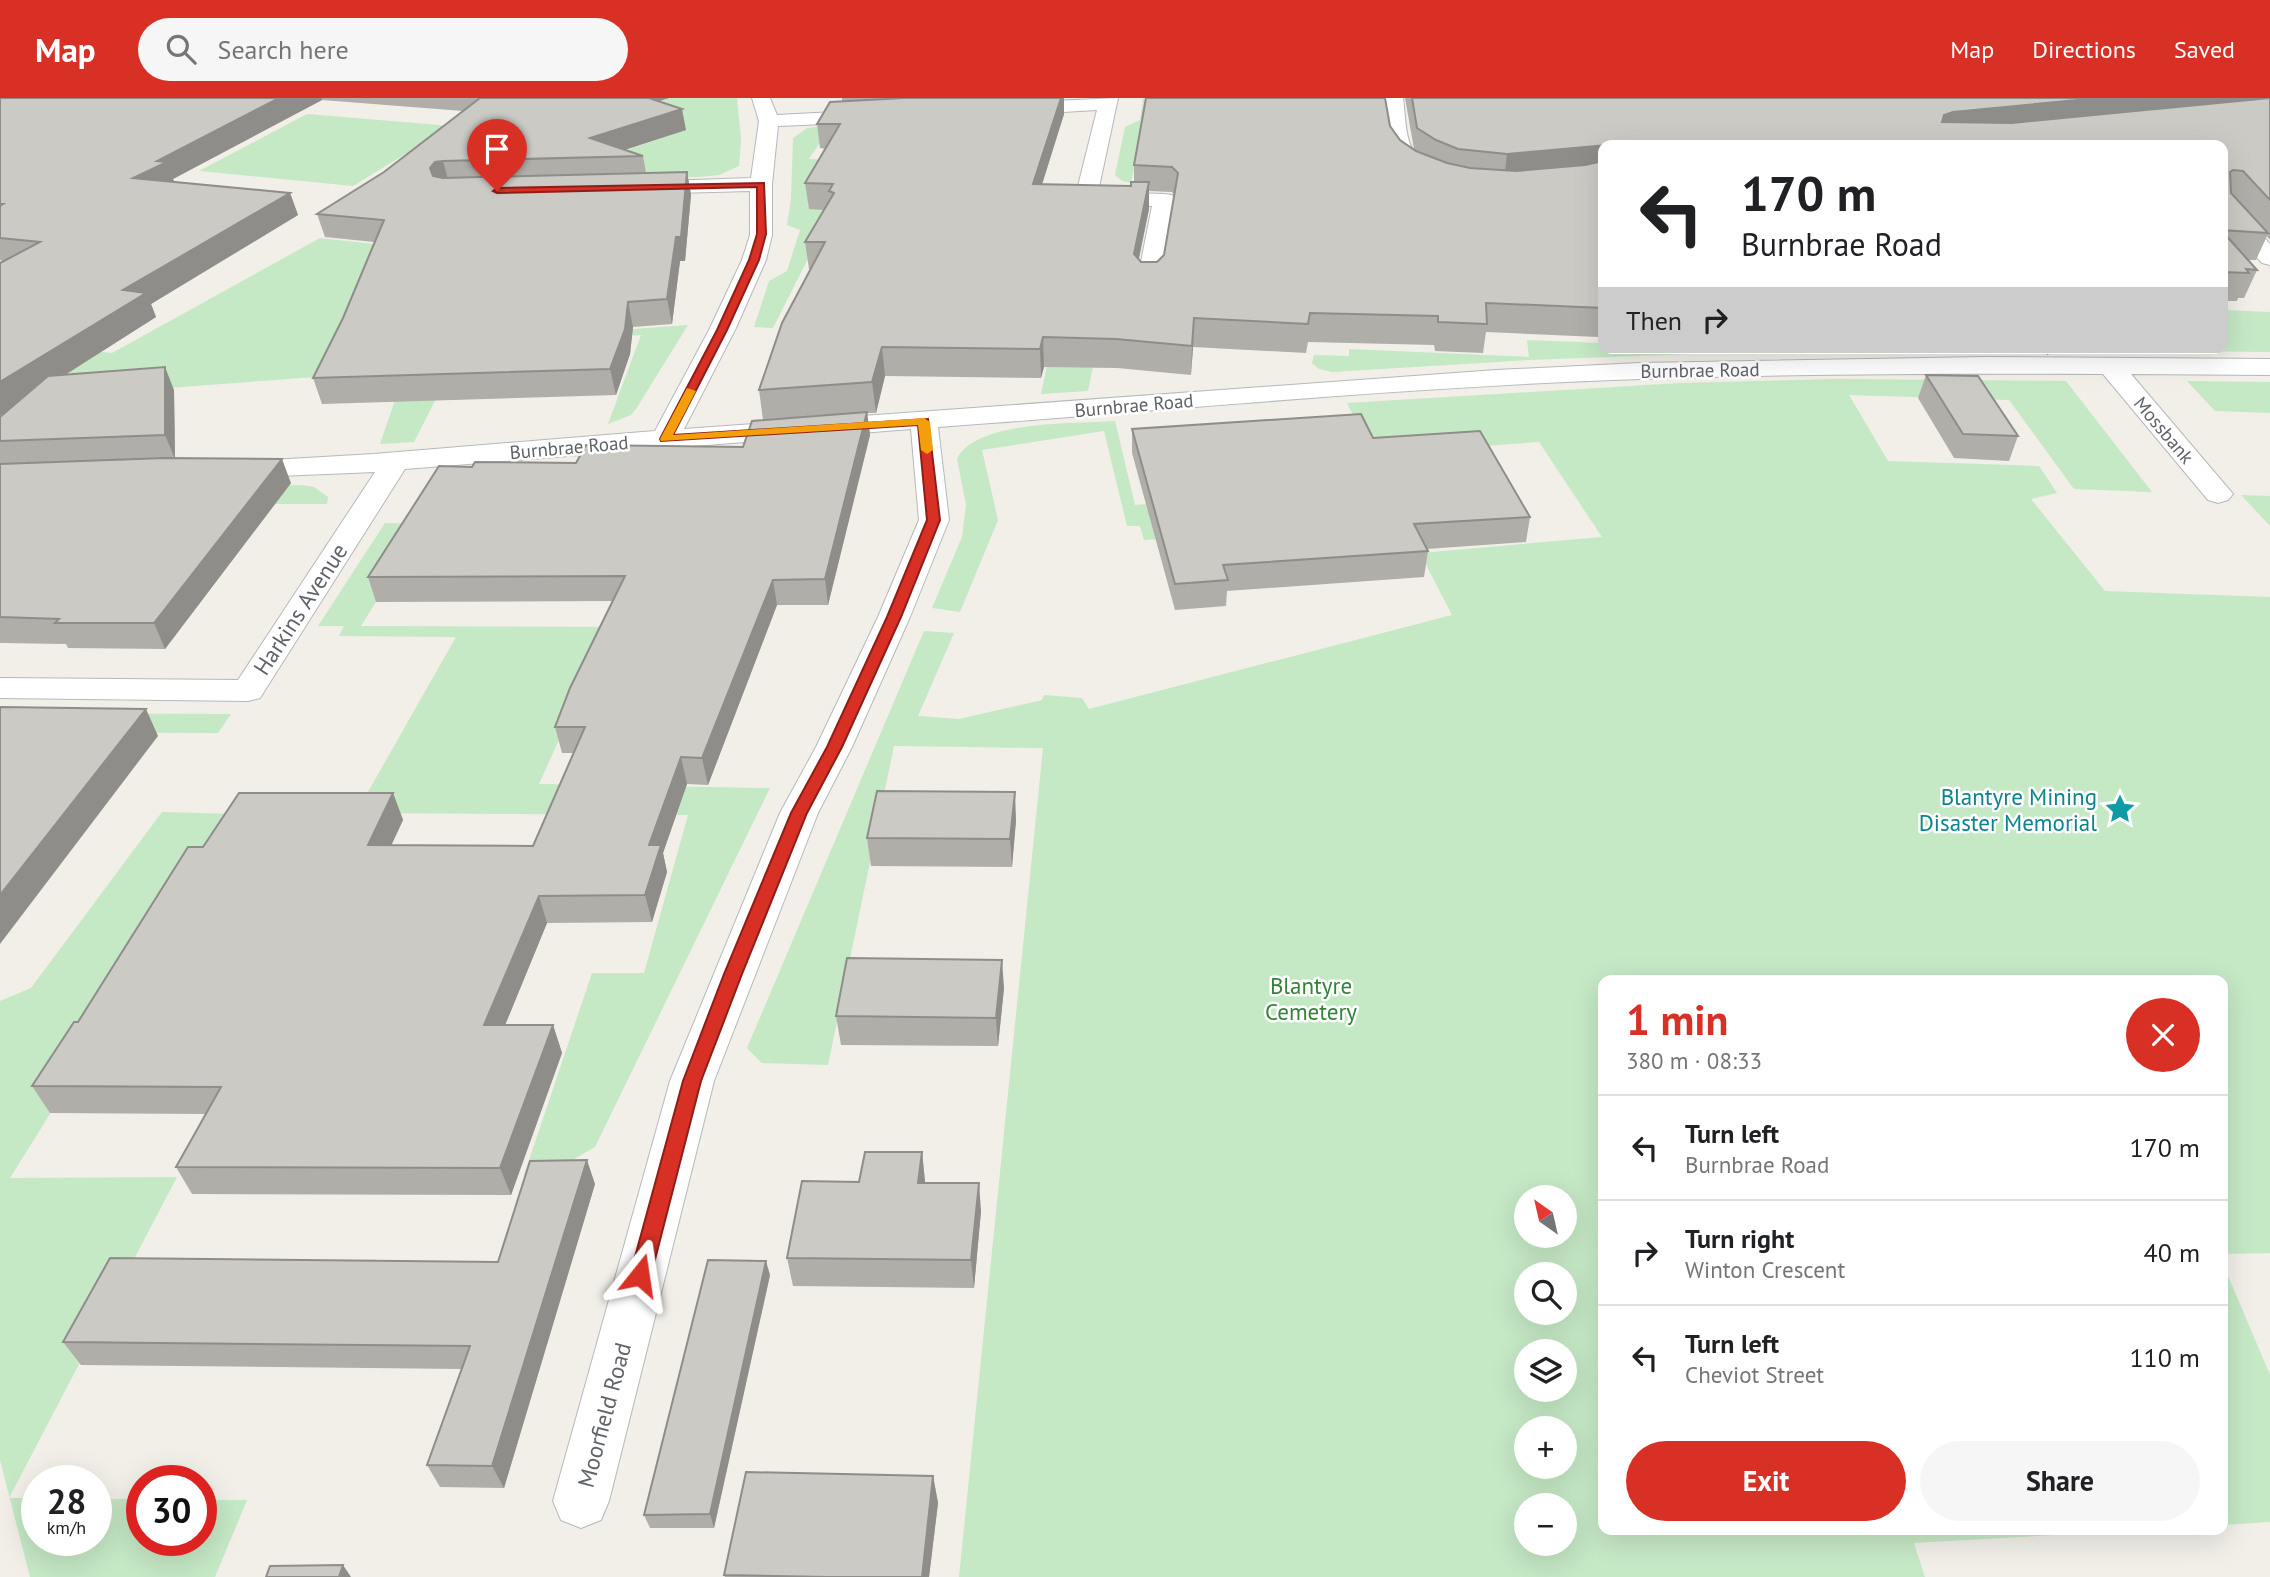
<!DOCTYPE html>
<html lang="en">
<head>
<meta charset="utf-8">
<style>
	body { margin:0; font-family:"PT Sans",sans-serif; background:#f6f6f6; color:#202124; height:100vh; display:flex; flex-direction:column; font-size:26px; white-space:nowrap }
	* { box-sizing:border-box; margin:0 }
	p { font-size:23px; color:#757577 }
	.icon { flex:none; width:38px; height:38px; fill:none; stroke:currentColor; stroke-width:2; stroke-linecap:round; stroke-linejoin:round }
	.map { position:relative; flex:1; overflow:hidden }
	.side { position:absolute; left:1598px; top:877px; width:630px; height:560px; display:flex; flex-direction:column; background:#fff; border-radius:14px; box-shadow:0 7px 28px #0002 }
	.side>* { flex:none }
	.guide { position:absolute; left:1598px; top:42px; width:630px; height:214px; border-radius:14px; box-shadow:0 7px 28px #0002; background:#fff; color:#202124; overflow:hidden }
	.needle { width:46px; rotate:326deg }
	.buttons { position:absolute; left:1514px; top:1087px; display:grid; gap:14px }
	.buttons a { display:grid; place-items:center; width:63px; height:63px; border-radius:50%; background:#fff; box-shadow:0 7px 28px #0002; font-size:35px }
	.speed { position:absolute; left:21px; top:1367px; display:flex; gap:14px; font-size:35px; font-weight:700; text-align:center }
	.speed>* { display:grid; place-content:center; width:91px; height:91px; border-radius:50%; background:#fff; box-shadow:0 7px 28px #0002; line-height:1 }
	.speed small { font-size:18px; font-weight:400 }
	.speed .limit { border:10px solid #d22; background:#fff; color:#111 }
	.pin { position:absolute; display:grid; place-items:center; width:60px; height:60px; color:#fff; margin:-72px -30px; border-radius:50% 50% 50% 0; rotate:-45deg; box-shadow:0 0 7px #0007 }
	.pin .icon { rotate:45deg }
	.me { position:absolute; width:77px; margin:-38px; rotate:15deg; stroke-linejoin:round; filter:drop-shadow(0 0 5px #0008) }
	.turn { display:flex; align-items:center; gap:24px; height:147px; padding:0 28px; font-size:32px }
	.turn .icon { width:91px; height:91px; stroke-width:2.5 }
	.turn b { display:block; font-size:49px; line-height:60px }
	.then { display:flex; align-items:center; height:66px; padding:0 28px; background:#0003; gap:14px; font-size:26px }
	.round { display:grid; place-items:center; flex:none; width:74px; height:74px; border-radius:37px; background:#f6f6f6 }
	.overview { display:flex; align-items:center; justify-content:space-between; height:119px; padding:0 28px }
	h1 { font-size:42px; font-weight:600; line-height:52px; color:#d93025 }
	.action { display:flex; gap:14px; margin-top:auto; padding:14px 28px }
	.action a { flex:1; height:80px; border-radius:42px; background:#d93025; color:#fff; font-size:28px; font-weight:600; line-height:80px; text-align:center }
	.action a+a { background:#f6f6f6; color:#202124 }
	ul { padding:0; list-style:none }
	li { display:flex; align-items:center; gap:21px; height:105px; padding:0 28px; border-top:2px solid #e0e0e0 }
	li div { flex:1 }
	li b { display:block; font-size:26px }
	li em { font-style:normal }
	header { display:flex; align-items:center; gap:42px; box-sizing:border-box; height:98px; padding:0 35px; background:#d93025; color:#fff }
	header strong { font-size:33px }
	nav { display:flex; gap:38px; margin-inline-start:auto; font-size:24px }
	.search { width:490px; height:63px; background:#f6f6f6; display:flex; align-items:center; gap:18px; box-sizing:border-box; padding:0 24px; border-radius:38px; color:#757577; font-size:26px }
	.map>svg:first-child { display:block }
	.green { fill:#c5e8c5; fill-rule:evenodd }
	.lines { fill:none; stroke-linecap:round; stroke-linejoin:round }
	.minor-casing { stroke:#b5b8bc; stroke-width:2 }
	.minor { fill:#fff; fill-rule:evenodd }
	.wall { fill:#afaea9; fill-rule:evenodd }
	.shaded-wall { fill:#8f8d8a }
	.building { fill:#cccac5; stroke:#8f8d8a; stroke-width:2 }
	.route { fill:#d93025; stroke:#8d1f18; stroke-width:2 }
	.slow { fill:#f59e0b }
	.labels { text-anchor:middle; dominant-baseline:central; stroke-width:5; stroke-linejoin:round; paint-order:stroke }
	.far-street-label { font-size:19px; fill:#5f6368; stroke:#fff }
	.street-label { font-size:23px; fill:#5f6368; stroke:#fff }
	.culture-label { font-size:23px; fill:#0d838f; stroke:#fff; text-anchor:end }
	.park-label { font-size:23px; fill:#348238; stroke:#fff }
</style>
</head>
<body>
<header>
<strong>Map</strong>
<div class="search"><svg class="icon" aria-label="search" viewBox="0 0 24 24"><circle cx="10" cy="10" r="6"/><path d="M15 15l6 6"/></svg>Search here</div>
<nav><a>Map</a><a>Directions</a><a>Saved</a></nav>
</header>
<div class="map">
<svg width="2270" height="1479" viewBox="0 0 2270 1479">
	<rect width="100%" height="100%" fill="#f1efe8"/>
	<g class="green">
		<polygon points="670,0 737,0 741,41 739,68 719,77 699,79 535,83 686,32 626,14"/>
		<polygon points="1143,0 1149,0 1131,85 1122,83 1115,77 1125,29 1140,22"/>
		<polygon points="307,16 451,28 353,88 199,73"/>
		<polygon points="832,27 809,61 834,62 807,108 834,109 773,230 754,229 769,183 787,173 800,132 787,127 791,101 793,40 807,30"/>
		<polygon points="320,140 401,149 463,248 414,344 380,346 404,276 329,278 31,300 11,243 112,255"/>
		<polygon points="2223,212 2270,214 2270,254 1865,250 2222,250"/>
		<polygon points="1103,219 1088,293 1041,296 1054,233"/>
		<polygon points="688,227 636,311 631,317 608,326 641,237 499,246 564,236"/>
		<polygon points="1527,242 1603,245 1603,250 1859,250 1529,262 1332,274 1319,271 1312,265 1314,257 1349,258 1349,251 1529,259"/>
		<path d="M 1839,281 L 2066,283 L 2152,394 L 2074,391 L 2009,302 L 1849,297 L 1888,363 L 2039,368 L 2057,395 L 2031,401 L 2105,493 L 2270,499 L 2270,1155 L 2223,1156 L 2222,882 L 1603,882 L 1603,1432 L 2142,1432 L 1914,1445 L 1925,1479 L 959,1479 L 1043,650 L 894,648 L 828,967 L 762,965 L 747,950 L 924,533 L 954,535 L 918,618 L 959,621 L 1042,602 L 1044,597 L 1082,600 L 1089,611 L 1452,517 L 1420,455 L 1602,439 L 1539,344 L 1372,356 L 1347,305 L 1681,285 ZM 1526,1099 L 1564,1099 L 1564,1138 L 1526,1138 ZM 1526,1176 L 1564,1176 L 1564,1214 L 1526,1214 ZM 1526,1253 L 1564,1253 L 1564,1292 L 1526,1292 ZM 1526,1330 L 1564,1330 L 1564,1368 L 1526,1368 ZM 1526,1407 L 1564,1407 L 1564,1446 L 1526,1446 Z"/>
		<polygon points="2187,283 2270,284 2270,315 2215,313"/>
		<path d="M 1115,323 L 1135,407 L 1388,389 L 1406,425 L 1144,442 L 1140,428 L 1127,428 L 1104,333 L 982,352 L 998,422 L 960,514 L 932,510 L 962,439 L 966,407 L 957,361 C 975,322 1076,326 1115,323 Z"/>
		<polygon points="302,387 314,389 328,399 327,406 124,406 0,396"/>
		<polygon points="2241,397 2270,398 2270,428"/>
		<polygon points="385,425 424,426 361,528 610,529 539,686 770,690 595,1049 546,1077 524,1077 592,875 644,875 688,717 356,715 456,539 339,538 344,528 318,528"/>
		<polygon points="0,615 231,616 218,635 0,634"/>
		<polygon points="162,714 237,716 10,1080 177,1079 9,1400 37,1400 37,1442 96,1442 96,1401 142,1401 142,1442 201,1442 201,1402 247,1402 215,1479 30,1479 0,1362 0,903 31,890"/>
		<polygon points="2223,1166 2270,1277 2270,1424 2223,1427"/>
	</g>
	<g class="lines">
		<g class="minor-casing">
			<g id="minor">
				<path d="M 752,0 L 770,0 L 777,17 L 874,12 L 884,18 L 874,24 L 778,28 L 772,86 L 772,137 L 766,162 L 735,232 L 684,331 L 1496,272 L 1640,265 L 1985,259 L 2270,261 L 2270,277 L 2131,276 L 2233,396 L 2228,402 L 2218,405 L 2208,402 L 2103,276 C 1948,275 1794,276 1640,281 C 1406,289 1172,312 938,329 L 949,422 L 910,519 L 852,649 L 818,715 L 714,983 L 609,1403 L 601,1422 L 581,1430 L 561,1422 L 553,1403 L 670,983 L 780,715 L 816,649 L 878,519 L 919,422 L 911,331 L 405,371 L 260,600 L 248,603 L 0,600 L 0,580 L 238,582 L 375,374 L 232,380 L 222,377 L 218,371 L 222,365 L 374,356 L 655,333 L 709,232 L 742,162 L 750,137 L 750,93 L 636,96 L 628,95 L 625,90 L 628,85 L 636,84 L 751,80 L 759,23 Z"/>
				<polygon points="1118,0 1098,94 1164,96 1172,97 1175,102 1161,184 1157,189 1141,189 1137,184 1152,108 1086,106 1078,105 1075,100 1097,12 1011,17 1001,11 1011,5"/>
				<path d="M 1385,0 L 1403,0 C 1406,19 1404,46 1419,60 C 1427,66 1437,68 1442,76 L 1439,80 C 1431,83 1426,81 1418,77 C 1386,62 1387,31 1385,0 Z"/>
				<polygon points="2222,100 2230,101 2270,146 2270,167 2262,165 2222,120"/>
			</g>
		</g>
		<use href="#minor" class="minor"/>
	</g>
	<g class="wall">
		<polygon points="0,0 669,0 659,3 686,32 625,52 643,58 646,75 687,74 691,97 685,163 680,163 672,226 633,229 630,256 616,297 322,306 313,280 343,220 374,144 325,139 317,116 384,74 463,13 322,2 173,81 174,84 290,95 298,117 151,206 156,219 65,277 174,292 175,360 291,385 165,551 68,550 66,546 0,545 0,319 6,314 4,163 0,162"/>
		<path d="M 842,0 L 1065,0 L 1064,0 L 1064,16 L 1042,86 L 1131,88 L 1134,84 L 1134,67 L 1390,28 L 1400,42 L 1414,51 L 1405,0 L 2270,0 L 2270,142 L 2267,138 L 2256,162 L 2248,162 L 2257,172 L 2244,200 L 2238,200 L 2237,203 L 2222,203 L 2222,47 L 1603,47 L 1603,244 L 1599,244 L 1598,239 L 1486,234 L 1483,255 L 1435,253 L 1434,247 L 1308,244 L 1306,255 L 1193,249 L 1191,277 L 1117,270 L 1044,269 L 1041,280 L 885,278 L 876,315 L 867,315 L 870,337 L 828,507 L 777,507 L 708,687 L 687,686 L 663,755 L 667,774 L 652,824 L 547,825 L 505,927 L 553,927 L 562,955 L 511,1097 L 192,1096 L 176,1069 L 205,1016 L 50,1015 L 32,988 L 203,749 L 393,695 L 403,722 L 391,747 L 533,748 L 573,655 L 562,655 L 555,629 L 613,503 L 376,504 L 368,479 L 472,369 L 576,365 L 743,349 L 763,322 L 759,292 L 811,171 L 809,171 L 805,144 L 824,112 L 809,111 L 805,85 L 826,51 L 820,50 L 817,26 L 842,3 ZM 1149,93 L 1172,94 L 1174,97 L 1164,157 L 1157,164 L 1141,164 L 1139,161 L 1149,111 Z"/>
		<polygon points="2042,250 2059,250 2047,257"/>
		<polygon points="1926,277 2018,338 2009,363 1954,360 1918,300"/>
		<polygon points="1132,331 1373,340 1530,419 1526,444 1427,451 1428,453 1424,479 1227,493 1226,508 1175,512 1132,355"/>
		<polygon points="1016,722 1012,769 871,768 867,740"/>
		<polygon points="1004,890 998,948 841,947 836,918"/>
		<polygon points="922,1054 925,1085 981,1113 974,1190 793,1188 787,1160 859,1084"/>
		<polygon points="595,1086 504,1390 440,1389 427,1367 461,1271 81,1267 63,1244 498,1164"/>
		<polygon points="770,1177 714,1430 650,1430 644,1417"/>
		<polygon points="933,1378 938,1405 929,1479 725,1479 724,1477"/>
	</g>
	<g class="shaded-wall">
		<polygon points="279,0 322,0 322,2 173,81 175,86 133,80 157,63"/>
		<polygon points="626,0 669,0 628,13"/>
		<polygon points="1061,0 1064,0 1064,16 1034,112 1033,86"/>
		<polygon points="2098,0 2270,0 1937,41 1944,17 1953,14"/>
		<polygon points="682,11 686,32 602,59 590,40"/>
		<polygon points="1603,47 1603,72 1504,82 1507,56"/>
		<polygon points="443,63 449,85 436,93 430,70 435,64"/>
		<polygon points="687,74 691,97 685,163 680,163 672,226 667,201"/>
		<polygon points="1149,84 1149,111 1134,183 1134,156"/>
		<polygon points="290,95 298,117 151,206 156,219 0,318 0,284 123,192"/>
		<polygon points="628,204 633,229 630,256 616,297 610,271"/>
		<polygon points="1194,220 1193,249 1191,277 1192,248"/>
		<polygon points="1043,239 1044,269 1041,280 1040,251"/>
		<polygon points="882,249 885,278 876,315 872,284"/>
		<polygon points="2049,250 2059,250 2047,257"/>
		<polygon points="165,269 174,292 175,361 165,337"/>
		<polygon points="867,314 870,337 828,507 825,481"/>
		<polygon points="282,361 291,385 165,551 154,525"/>
		<polygon points="773,482 777,507 708,687 702,660"/>
		<polygon points="146,611 158,638 0,846 0,797"/>
		<polygon points="681,659 687,686 663,755 667,774 652,824 645,797 649,747"/>
		<polygon points="1015,694 1016,722 1012,769 1010,741"/>
		<polygon points="393,695 403,722 379,774 368,747"/>
		<polygon points="539,798 547,825 494,954 484,927"/>
		<polygon points="1002,862 1004,890 998,948 996,920"/>
		<polygon points="553,927 562,955 511,1097 500,1070"/>
		<polygon points="922,1054 925,1083 922,1113 918,1085"/>
		<polygon points="587,1062 595,1086 504,1390 492,1368"/>
		<polygon points="979,1085 981,1113 974,1190 971,1162"/>
		<polygon points="766,1163 770,1177 714,1430 710,1416"/>
		<polygon points="933,1378 938,1405 929,1479 922,1479"/>
		<polygon points="343,1467 351,1479 339,1479"/>
	</g>
	<g class="building">
		<polygon points="0,0 279,0 157,63 167,64 133,80 290,95 123,192 146,195 0,284 0,165 40,144 0,140 0,108 3,106 0,106"/>
		<polygon points="480,0 649,0 682,11 590,40 643,58 443,63 435,64 430,70 433,78 443,80 687,74 681,139 676,139 667,201 628,204 625,231 610,271 313,280 343,220 384,122 317,116 384,74"/>
		<polygon points="904,0 1061,0 1033,86 1131,88 1131,84 1149,84 1134,156 1141,164 1157,164 1164,157 1178,75 1172,69 1134,67 1146,0 1385,0 1390,28 1400,42 1416,53 1447,65 1470,70 1516,73 1585,67 1603,63 1603,210 1486,205 1487,226 1438,224 1438,218 1310,215 1308,226 1194,220 1192,248 1116,241 1043,239 1040,251 882,249 872,284 759,292 782,225 825,144 805,144 834,95 829,93 833,86 805,85 840,26 817,26 830,4"/>
		<polygon points="1412,0 2098,0 1953,14 1944,17 1942,24 2012,25 2270,0 2270,102 2243,73 2233,72 2230,74 2231,95 2268,135 2222,132 2222,47 1607,47 1507,56 1458,51 1436,42 1417,30"/>
		<polygon points="2222,133 2257,172 2246,171 2249,175 2222,174"/>
		<polygon points="165,269 165,337 0,343 0,319 48,278"/>
		<polygon points="1926,277 1978,278 2018,338 1963,336"/>
		<polygon points="867,314 825,481 773,482 702,660 681,659 649,747 661,747 645,797 539,798 484,927 553,927 500,1070 176,1069 221,989 32,988 74,924 78,924 188,749 203,749 239,695 393,695 368,747 533,748 585,629 555,629 570,590 625,478 368,479 439,368 472,369 475,364 576,365 586,347 743,349 752,323"/>
		<polygon points="1361,316 1373,340 1480,333 1530,419 1414,426 1428,453 1223,467 1228,482 1175,486 1132,331"/>
		<polygon points="165,360 282,361 154,525 55,525 59,521 0,519 0,366"/>
		<polygon points="0,609 146,611 0,797"/>
		<polygon points="877,693 1015,694 1010,741 867,740"/>
		<polygon points="847,860 1002,862 996,920 836,918"/>
		<polygon points="865,1054 922,1054 918,1085 979,1085 971,1162 787,1160 802,1083 859,1084"/>
		<polygon points="587,1062 492,1368 427,1367 470,1248 63,1244 110,1160 498,1164 530,1063"/>
		<polygon points="708,1162 766,1163 710,1416 644,1417"/>
		<polygon points="746,1374 933,1378 922,1479 828,1479 724,1477"/>
		<polygon points="343,1467 339,1479 266,1479 270,1468"/>
	</g>
	<polygon class="route" points="764,85 766,136 759,162 727,232 673,337 928,321 940,422 901,519 842,649 807,715 742,876 701,983 651,1177 648,1183 640,1185 633,1183 630,1177 683,983 724,876 791,715 827,649 887,519 927,422 918,327 661,343 660,341 717,232 749,162 757,136 757,89 497,95 493,93 497,90"/>
	<polygon class="slow" points="687,290 696,293 673,337 924,320 930,324 933,352 927,356 921,352 918,327 661,343 660,341"/>
	<defs>
		<g id="sight-bare" transform="scale(2.415)"><path d="M0-6L1.8-2.2L6-1.7L2.9 1.2L3.7 5.4L0 3.3L-3.7 5.4L-2.9 1.2L-6-1.7L-1.8-2.2Z" fill="#0f9aa8" stroke="#fff" stroke-width="2.5" paint-order="stroke"/></g>
	</defs>
	<g fill-rule="evenodd">
		<use href="#sight-bare" x="2120" y="711"/>
	</g>
	<g class="labels">
		<g class="far-street-label">
			<text transform="translate(1700 272) rotate(-1)">Burnbrae Road</text>
			<text transform="translate(1134 307) rotate(-5)">Burnbrae Road</text>
			<text transform="translate(2164 332) rotate(50)">Mossbank</text>
			<text transform="translate(569 349) rotate(-5)">Burnbrae Road</text>
		</g>
		<g class="street-label">
			<text transform="translate(300 511) rotate(-57)">Harkins Avenue</text>
			<text transform="translate(604 1317) rotate(-75)">Moorfield Road</text>
		</g>
		<g class="culture-label">
			<text x="2097" y="698">Blantyre Mining<tspan x="2097" dy="26">Disaster Memorial</tspan></text>
		</g>
		<g class="park-label">
			<text x="1311" y="887">Blantyre<tspan x="1311" dy="26">Cemetery</tspan></text>
		</g>
	</g>
</svg>
<div class="buttons">
<a><svg class="needle" viewBox="-14 -14 28 28"><path d="M0-13l5 13h-10z" fill="#e53935"/><path d="M0 13l5-13h-10z" fill="#757577"/></svg></a>
<a><svg class="icon" aria-label="search" viewBox="0 0 24 24"><circle cx="10" cy="10" r="6"/><path d="M15 15l6 6"/></svg></a>
<a><svg class="icon" aria-label="layers" viewBox="0 0 24 24"><path d="M12 4l9 5-9 5-9-5zM3 14l9 5 9-5"/></svg></a>
<a>+</a>
<a>−</a>
</div>
<div class="speed"><div>28<small>km/h</small></div><div class="limit">30</div></div>
<div class="pin" style="left:497px;top:93px;background:#d93025"><svg class="icon" aria-label="arrive" viewBox="0 0 24 24"><path d="M6 21V4h12l-3 4 3 4H6"/></svg></div>
<svg class="me" style="left:640px;top:1177px" viewBox="-20 -20 40 40"><path d="M0-17L14 15 0 8-14 15z" fill="#d93025" stroke="#fff" stroke-width="4"/></svg>
<div class="guide">
<div class="turn"><svg class="icon" aria-label="left" viewBox="0 0 24 24"><path d="M17 20v-9H6M10 6l-5 5 5 5"/></svg><div><b>170 m</b>Burnbrae Road</div></div>
<div class="then">Then<svg class="icon" aria-label="right" viewBox="0 0 24 24"><path d="M7 20v-9h11M14 6l5 5-5 5"/></svg></div>
</div>
<section class="side">
<div class="overview"><div><h1>1 min</h1><p>380 m · 08:33</p></div><a class="round" style="background:#d93025;color:#fff"><svg class="icon" aria-label="close" viewBox="0 0 24 24"><path d="M6 6l12 12M18 6L6 18"/></svg></a></div>
<ul>
<li><svg class="icon" aria-label="left" viewBox="0 0 24 24"><path d="M17 20v-9H6M10 6l-5 5 5 5"/></svg><div><b>Turn left</b><p>Burnbrae Road</p></div><em>170 m</em></li>
<li><svg class="icon" aria-label="right" viewBox="0 0 24 24"><path d="M7 20v-9h11M14 6l5 5-5 5"/></svg><div><b>Turn right</b><p>Winton Crescent</p></div><em>40 m</em></li>
<li><svg class="icon" aria-label="left" viewBox="0 0 24 24"><path d="M17 20v-9H6M10 6l-5 5 5 5"/></svg><div><b>Turn left</b><p>Cheviot Street</p></div><em>110 m</em></li>
</ul>
<div class="action"><a>Exit</a><a>Share</a></div>
</section>
</div>
</body>
</html>
